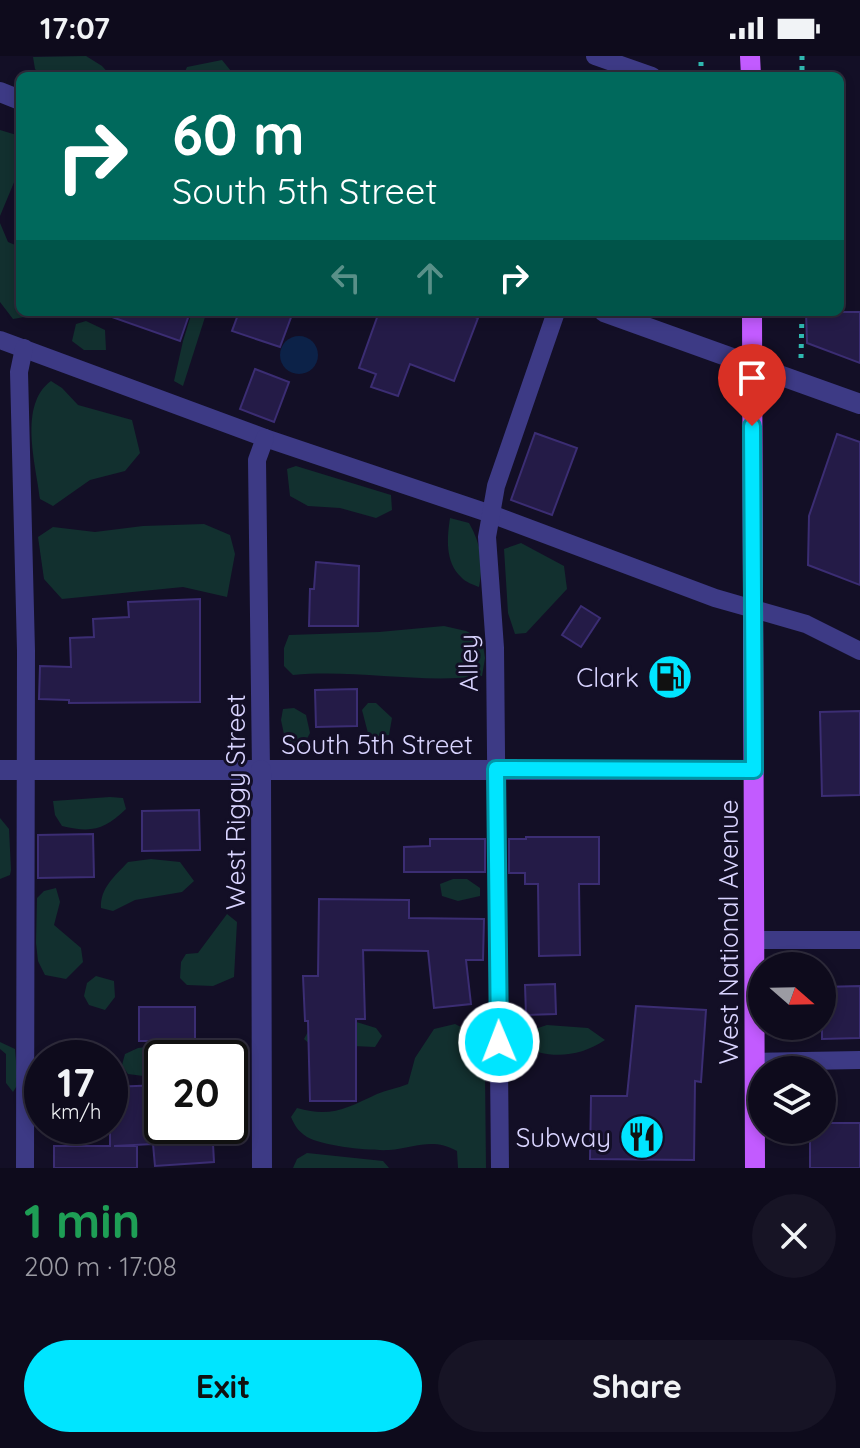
<!DOCTYPE html>
<html lang="en">
<head>
<meta charset="utf-8">
<style>
	body { margin:0; font-family:Quicksand,sans-serif; background:#171425; color:#f1f3f6; height:100vh; display:flex; flex-direction:column; font-size:30px; white-space:nowrap }
	* { box-sizing:border-box; margin:0 }
	p { font-size:26px; color:#9b9ba3 }
	.icon { flex:none; width:44px; height:44px; fill:none; stroke:currentColor; stroke-width:2; stroke-linecap:round; stroke-linejoin:round }
	.map { position:relative; height:1112px; overflow:hidden }
	.side { display:flex; flex-direction:column; background:#0e0b1c; flex:1 }
	.side>* { flex:none }
	.banner { position:absolute; left:16px; top:16px; width:828px; height:244px; border-radius:12px; box-shadow:0 4px 12px #0003,0 0 0 2px #2e2b3b; background:#00695c; color:#fff; overflow:hidden }
	.needle { width:52px; rotate:110deg }
	.buttons { position:absolute; left:748px; top:896px; display:grid; gap:16px }
	.buttons a { display:grid; place-items:center; width:88px; height:88px; border-radius:50%; background:#0e0b1c; box-shadow:0 4px 12px #0003,0 0 0 2px #2e2b3b; font-size:40px }
	.speed { position:absolute; left:24px; top:984px; display:flex; gap:16px; font-size:40px; font-weight:700; text-align:center }
	.speed>* { display:grid; place-content:center; width:104px; height:104px; border-radius:50%; background:#0e0b1c; box-shadow:0 4px 12px #0003,0 0 0 2px #2e2b3b; line-height:1 }
	.speed small { font-size:20px; font-weight:400 }
	.speed .limit { border:4px solid #111; border-radius:12px; background:#fff; color:#111 }
	.pin { position:absolute; display:grid; place-items:center; width:68px; height:68px; color:#fff; margin:-82px -34px; border-radius:50% 50% 50% 0; rotate:-45deg; box-shadow:0 0 8px #0007 }
	.pin .icon { rotate:45deg }
	.me { position:absolute; width:88px; margin:-44px; rotate:359deg; stroke-linejoin:round; filter:drop-shadow(0 0 6px #0008) }
	.turn { display:flex; align-items:center; gap:28px; height:168px; padding:0 24px; font-size:36px }
	.turn .icon { width:104px; height:104px; stroke-width:2.5 }
	.turn b { display:block; font-size:56px; line-height:68px }
	.lanes { display:flex; align-items:center; height:76px; padding:0 24px; background:#0003; justify-content:center; gap:40px; direction:ltr }
	.lanes .off { opacity:.35 }
	.round { display:grid; place-items:center; flex:none; width:84px; height:84px; border-radius:42px; background:#171425 }
	.overview { display:flex; align-items:center; justify-content:space-between; height:136px; padding:0 24px }
	h1 { font-size:48px; font-weight:700; line-height:60px; color:#1e9e55 }
	.button { display:flex; gap:16px; margin-top:auto; padding:16px 24px }
	.button a { flex:1; height:92px; border-radius:48px; background:#00e5ff; color:#111; font-size:32px; font-weight:700; line-height:92px; text-align:center }
	.button a+a { background:#171425; color:#f1f3f6 }
	.status { display:flex; justify-content:space-between; align-items:center; height:56px; padding:0 40px; background:#0e0b1c; direction:ltr }
	.status svg { height:22px; fill:currentColor }
	.map>svg:first-child { display:block }
	.green { fill:#12302f }
	.water { fill:#0c2248 }
	.building { fill:#241b47; stroke:#3b2d73; stroke-width:2 }
	.lines { fill:none; stroke-linecap:round; stroke-linejoin:round }
	.path { stroke:#2fb8b0; stroke-width:5; stroke-dasharray:4 6; stroke-linecap:butt }
	.service { stroke:#3d3a85; stroke-width:18 }
	.minor { stroke:#3d3a85; stroke-width:20 }
	.primary { stroke:#c25bff; stroke-width:20 }
	.route-casing { stroke:#0095a6; stroke-width:20 }
	.route { stroke:#00e5ff; stroke-width:14 }
	.labels { text-anchor:middle; dominant-baseline:central; stroke-width:6; stroke-linejoin:round; paint-order:stroke }
	.street-label { font-size:26px; fill:#d9d4ff; stroke:#130f26 }
	.poi-label { font-size:26px; fill:#d9d4ff; stroke:#130f26; text-anchor:end }
</style>
</head>
<body>
<div class="status"><b>17:07</b><svg viewBox="0 0 49 12"><path d="M0 12V9h3v3zM5 12V6h3v6zM10 12V3h3v9zM15 12V0h3v12zM26 1h20v11H26zM47 4h2v5h-2z"/></svg></div>
<div class="map">
<svg width="860" height="1112" viewBox="0 0 860 1112">
	<rect width="100%" height="100%" fill="#130f26"/>
	<g class="green">
		<polygon points="86,0 102,10 111,20 42,20 35,13 33,1"/>
		<polygon points="222,4 235,20 183,20 187,11"/>
		<polygon points="0,74 20,80 20,112 0,160"/>
		<polygon points="0,167 8,186 20,191 20,256 43,256 42,258 13,263 0,246"/>
		<polygon points="192,256 206,256 206,258 183,330 174,325 183,285"/>
		<polygon points="86,265 105,274 106,294 84,294 72,285 76,268"/>
		<path d="M 51,325 L 62,332 L 78,349 L 132,364 L 140,397 L 125,415 L 90,424 L 53,450 L 40,443 C 36,408 18,349 51,325 Z"/>
		<polygon points="296,410 391,439 392,454 376,462 340,452 308,450 290,440 287,413"/>
		<path d="M 450,462 L 469,467 C 481,488 484,507 479,531 C 474,529 465,526 461,521 C 445,506 447,482 450,462 Z"/>
		<polygon points="204,468 230,479 235,498 227,541 183,531 62,543 44,523 38,481 53,471 95,476 143,470"/>
		<polygon points="521,487 564,510 567,533 526,577 515,578 508,557 504,493"/>
		<path d="M 444,570 L 466,575 L 482,583 L 485,602 L 482,620 C 419,628 356,613 293,619 L 284,610 L 284,592 L 289,579 L 379,576 Z"/>
		<polygon points="368,647 376,647 392,662 389,679 369,681 362,654"/>
		<polygon points="294,652 306,659 310,677 303,690 285,683 281,664 283,653"/>
		<path d="M 110,741 L 123,742 L 126,753 C 104,774 92,777 62,770 L 55,759 L 53,745 Z"/>
		<polygon points="0,762 9,773 11,814 10,819 0,823"/>
		<path d="M 151,803 L 180,806 L 194,825 L 182,836 L 135,844 L 113,855 L 101,852 C 100,832 115,820 128,806 Z"/>
		<polygon points="453,823 467,823 480,832 480,840 458,845 442,840 440,828"/>
		<polygon points="56,832 60,846 54,869 81,892 83,906 66,923 45,919 38,905 36,887 37,842 44,835"/>
		<polygon points="227,858 237,866 234,921 213,930 187,929 180,922 181,906 186,898 198,897"/>
		<polygon points="96,920 114,925 115,941 105,954 89,949 84,940 87,927"/>
		<polygon points="350,964 376,972 382,980 375,991 310,988 304,983 309,974"/>
		<path d="M 455,968 L 479,980 L 485,1016 L 486,1112 L 458,1112 L 457,1095 C 432,1081 415,1092 389,1094 C 370,1095 323,1090 307,1081 C 298,1075 295,1070 291,1061 L 297,1052 C 331,1062 347,1052 377,1038 C 387,1034 398,1032 408,1028 L 415,1002 L 434,973 Z"/>
		<path d="M 547,969 L 588,972 L 605,984 C 578,1002 549,1003 520,990 L 526,976 Z"/>
		<polygon points="0,986 15,993 18,1028 13,1036 6,1027 6,998 0,993"/>
		<polygon points="147,991 172,996 175,1002 162,1002 162,1020 151,1021 128,1018 122,1009 125,998 138,992"/>
		<polygon points="307,1097 383,1105 389,1112 293,1112 297,1103"/>
	</g>
	<circle class="water" cx="299" cy="299" r="19"/>
	<g class="building">
		<polygon points="107,256 190,256 180,285 106,259"/>
		<polygon points="239,256 293,256 280,291 232,275"/>
		<polygon points="379,256 461,256 478,262 454,325 410,308 398,340 371,331 376,318 359,312"/>
		<polygon points="806,256 860,256 860,307 807,287"/>
		<polygon points="255,313 289,326 274,366 240,353"/>
		<polygon points="535,377 577,392 552,459 511,444"/>
		<polygon points="837,378 860,386 860,529 808,509 809,460"/>
		<polygon points="316,506 359,510 358,570 309,570 310,533 314,533"/>
		<polygon points="200,543 200,646 69,647 69,644 39,643 40,610 71,611 70,582 94,581 93,563 129,561 128,546"/>
		<polygon points="581,550 600,562 581,591 562,579"/>
		<polygon points="357,633 357,670 316,671 315,634"/>
		<polygon points="860,655 860,739 822,740 820,656"/>
		<polygon points="199,754 200,794 142,795 142,755"/>
		<polygon points="93,778 94,821 38,822 38,779"/>
		<polygon points="526,781 599,781 599,828 579,828 580,899 539,900 538,828 525,828 525,817 509,817 509,783 526,783"/>
		<polygon points="430,783 485,783 485,816 404,816 404,791 430,790"/>
		<polygon points="319,843 409,844 409,862 484,863 483,904 466,904 471,948 434,952 428,895 363,894 365,963 356,963 356,1045 310,1045 308,965 305,965 303,920 318,920"/>
		<polygon points="555,928 556,958 526,959 525,929"/>
		<polygon points="860,930 860,982 822,983 822,931"/>
		<polygon points="636,950 706,954 701,1026 695,1025 694,1104 590,1103 591,1040 627,1040"/>
		<rect x="139" y="951" width="56" height="34"/>
		<polygon points="162,1029 162,1073 212,1070 214,1106 155,1110 153,1088 114,1090 137,1090 137,1112 54,1112 54,1090 110,1090 110,1031"/>
		<polygon points="822,1067 860,1067 860,1112 810,1112 810,1074 822,1074"/>
	</g>
	<g class="lines">
		<g class="path">
			<polyline points="802,0 802,20"/>
			<polyline points="701,20 701,0"/>
			<polyline points="801,302 802,256"/>
		</g>
		<g class="service">
			<polyline points="595,0 652,20"/>
			<polyline points="0,284 265,382 491,458 715,542 806,568 860,595"/>
			<polyline points="24,292 19,316 26,595 25,1112"/>
			<polyline points="261,714 257,404 265,382"/>
			<polyline points="754,884 860,884"/>
			<polyline points="754,1006 860,1004"/>
			<polyline points="500,1112 495,592 487,481 496,430 556,256"/>
		</g>
		<g class="minor">
			<polyline points="0,36 20,44"/>
			<polyline points="604,256 860,348"/>
			<polyline points="0,714 754,714"/>
			<polyline points="261,714 262,1112"/>
		</g>
		<g class="primary">
			<polyline points="750,0 751,20"/>
			<polyline points="752,256 755,1112"/>
		</g>
	</g>
	<g class="lines">
		<g class="route-casing">
			<polyline id="route" points="499,986 496,713 754,714 752,370"/>
		</g>
		<use href="#route" class="route"/>
	</g>
	<defs>
		<g id="fuel-disc" transform="scale(2.3)"><circle r="9.5" fill="#00e5ff" stroke="#130f26"/><path d="M-5.5-6h7V0h2V4h1.3V-2.5L3-4.5l.8-.8L6-3V5H2.5V1h-1V6h-7ZM-4.2-4.7v3.2H.2V-4.7Z" fill="#111"/></g>
		<g id="restaurant-disc" transform="scale(2.3)"><circle r="9.5" fill="#00e5ff" stroke="#130f26"/><path d="M-5-6h1v4h1v-4h1v4h1v-4h1v5L-1.5 .5V6h-2V.5L-5-1ZM5-6V6H3V1.5H1.5Q1.5-4 5-6Z" fill="#111"/></g>
	</defs>
	<g fill-rule="evenodd">
		<use href="#fuel-disc" x="670" y="621"/>
		<use href="#restaurant-disc" x="642" y="1081"/>
	</g>
	<g class="labels">
		<g class="street-label">
			<text transform="translate(468 607) rotate(-91)">Alley</text>
			<text x="377" y="688">South 5th Street</text>
			<text transform="translate(235 746) rotate(-90)">West Riggy Street</text>
			<text transform="translate(728 876) rotate(-90)">West National Avenue</text>
		</g>
		<g class="poi-label">
			<text x="639" y="621">Clark</text>
			<text x="611" y="1081">Subway</text>
		</g>
	</g>
</svg>
<div class="buttons">
<a><svg class="needle" viewBox="-14 -14 28 28"><path d="M0-13l5 13h-10z" fill="#e53935"/><path d="M0 13l5-13h-10z" fill="#9b9ba3"/></svg></a>
<a><svg class="icon" aria-label="layers" viewBox="0 0 24 24"><path d="M12 4l9 5-9 5-9-5zM3 14l9 5 9-5"/></svg></a>
</div>
<div class="speed"><div>17<small>km/h</small></div><div class="limit">20</div></div>
<div class="pin" style="left:752px;top:370px;background:#d93025"><svg class="icon" aria-label="arrive" viewBox="0 0 24 24"><path d="M6 21V4h12l-3 4 3 4H6"/></svg></div>
<svg class="me" style="left:499px;top:986px" viewBox="-20 -20 40 40"><circle r="17" fill="#00e5ff" stroke="#fff" stroke-width="3"/><path d="M0-11L8 9 0 5-8 9z" fill="#fff"/></svg>
<div class="banner">
<div class="turn"><svg class="icon" aria-label="right" viewBox="0 0 24 24"><path d="M7 20v-9h11M14 6l5 5-5 5"/></svg><div><b>60 m</b>South 5th Street</div></div>
<div class="lanes"><svg class="icon off" aria-label="left" viewBox="0 0 24 24"><path d="M17 20v-9H6M10 6l-5 5 5 5"/></svg><svg class="icon off" aria-label="ahead" viewBox="0 0 24 24"><path d="M12 20V5M6 11l6-6 6 6"/></svg><svg class="icon" aria-label="right" viewBox="0 0 24 24"><path d="M7 20v-9h11M14 6l5 5-5 5"/></svg></div>
</div>
</div>
<section class="side">
<div class="overview"><div><h1>1 min</h1><p>200 m · 17:08</p></div><a class="round"><svg class="icon" aria-label="close" viewBox="0 0 24 24"><path d="M6 6l12 12M18 6L6 18"/></svg></a></div>
<div class="button"><a>Exit</a><a>Share</a></div>
</section>
</body>
</html>
